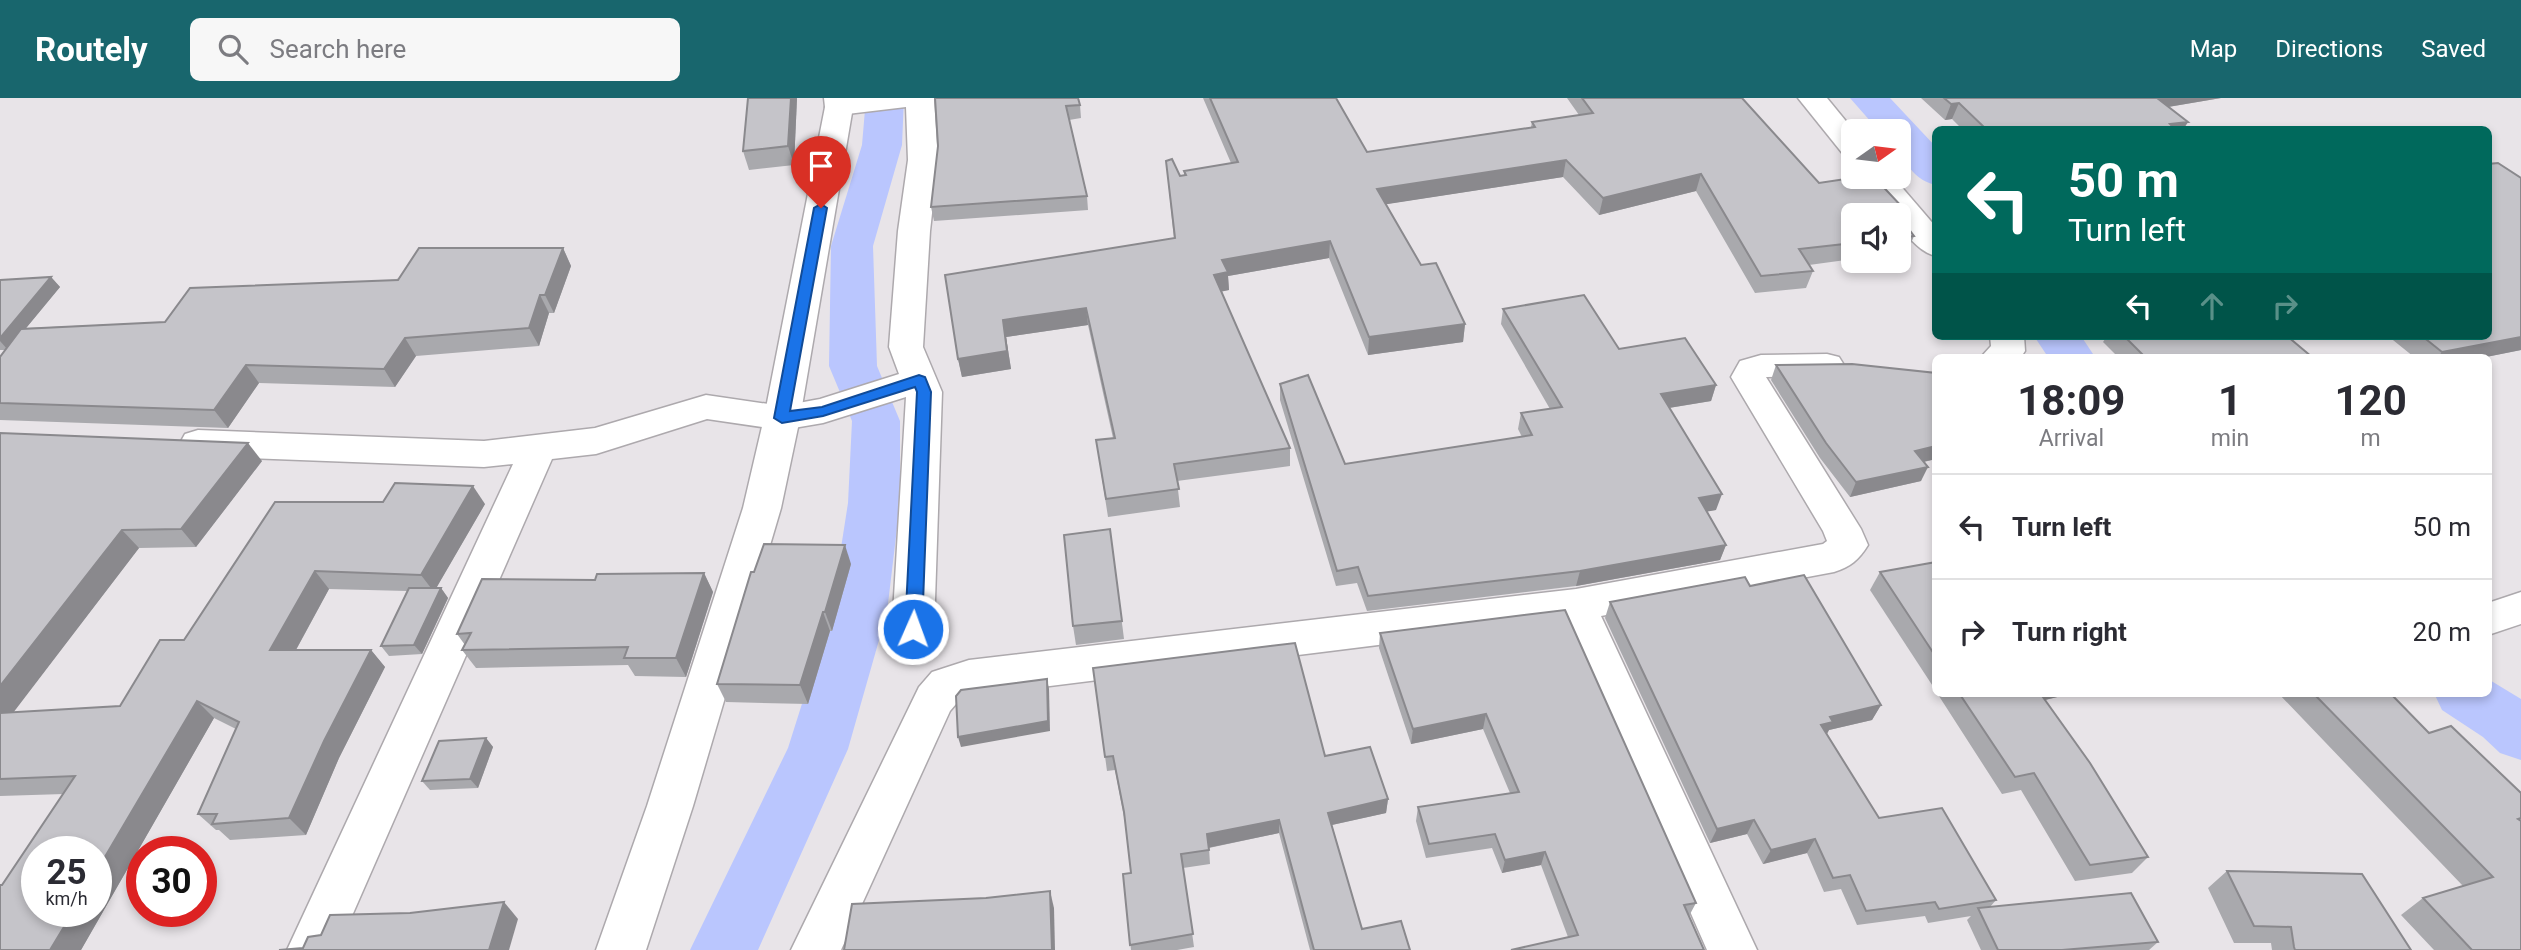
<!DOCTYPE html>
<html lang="en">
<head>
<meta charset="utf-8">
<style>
	body { margin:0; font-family:Roboto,sans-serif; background:#f7f7f7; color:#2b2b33; height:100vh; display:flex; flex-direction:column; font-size:26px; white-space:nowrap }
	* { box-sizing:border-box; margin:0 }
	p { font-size:23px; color:#7c7c81 }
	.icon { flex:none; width:38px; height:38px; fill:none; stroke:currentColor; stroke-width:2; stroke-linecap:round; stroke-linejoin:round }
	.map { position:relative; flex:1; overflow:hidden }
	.panel { position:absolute; left:1932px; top:256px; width:560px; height:343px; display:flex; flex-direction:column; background:#fff; border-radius:10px; box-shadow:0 4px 10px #0003 }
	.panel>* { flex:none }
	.banner { position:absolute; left:1932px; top:28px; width:560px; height:214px; border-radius:10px; box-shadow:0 4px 10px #0003; background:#00695c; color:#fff; overflow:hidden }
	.needle { width:46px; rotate:76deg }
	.buttons { position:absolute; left:1841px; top:21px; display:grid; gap:14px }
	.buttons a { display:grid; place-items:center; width:70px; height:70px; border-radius:10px; background:#fff; box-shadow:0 4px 10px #0003; font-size:35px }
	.speed { position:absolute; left:21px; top:738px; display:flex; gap:14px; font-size:35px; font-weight:700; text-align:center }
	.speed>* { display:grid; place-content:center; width:91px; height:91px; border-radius:50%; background:#fff; box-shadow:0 4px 10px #0003; line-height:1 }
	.speed small { font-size:18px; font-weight:400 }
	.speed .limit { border:10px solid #d22; background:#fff; color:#111 }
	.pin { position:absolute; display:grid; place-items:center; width:60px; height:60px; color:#fff; margin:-72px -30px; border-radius:50% 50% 50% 0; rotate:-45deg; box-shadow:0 0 7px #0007 }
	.pin .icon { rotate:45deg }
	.me { position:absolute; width:77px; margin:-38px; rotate:2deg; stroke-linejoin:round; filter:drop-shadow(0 0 5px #0008) }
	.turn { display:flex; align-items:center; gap:24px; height:147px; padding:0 21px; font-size:32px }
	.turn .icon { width:91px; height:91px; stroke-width:2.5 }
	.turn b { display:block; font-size:49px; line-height:60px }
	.lanes { display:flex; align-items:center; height:66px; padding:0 21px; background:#0003; justify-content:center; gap:35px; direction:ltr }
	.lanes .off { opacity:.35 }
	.eta { display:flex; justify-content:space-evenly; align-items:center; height:119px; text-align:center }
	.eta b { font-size:42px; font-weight:700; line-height:49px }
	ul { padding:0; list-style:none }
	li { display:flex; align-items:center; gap:21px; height:105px; padding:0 21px; border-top:2px solid #e1e1e2 }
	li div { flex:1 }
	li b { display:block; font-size:26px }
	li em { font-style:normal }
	header { display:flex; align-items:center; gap:42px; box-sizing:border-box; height:98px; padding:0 35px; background:#18666d; color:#fff }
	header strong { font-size:33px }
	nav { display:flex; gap:38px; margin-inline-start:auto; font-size:24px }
	.search { width:490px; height:63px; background:#f7f7f7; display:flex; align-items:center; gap:18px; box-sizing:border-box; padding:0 24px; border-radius:10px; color:#7c7c81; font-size:26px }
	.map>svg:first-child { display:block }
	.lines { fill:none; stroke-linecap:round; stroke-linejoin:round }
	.canal { fill:#bac6fe; fill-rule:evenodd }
	.minor-casing { stroke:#ada9ad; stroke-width:3 }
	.secondary-casing { stroke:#ada9ad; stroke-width:3 }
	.minor { fill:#fff; fill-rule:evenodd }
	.secondary { fill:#fff; fill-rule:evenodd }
	.wall { fill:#a9a9ad }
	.shaded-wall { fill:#8a898d }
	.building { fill:#c5c4c9; stroke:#8a898d; stroke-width:2 }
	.route { fill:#1a73e8; stroke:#114b97; stroke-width:2 }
</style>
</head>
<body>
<header>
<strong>Routely</strong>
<div class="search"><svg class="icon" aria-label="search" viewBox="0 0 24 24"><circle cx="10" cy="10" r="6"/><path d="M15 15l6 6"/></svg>Search here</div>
<nav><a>Map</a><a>Directions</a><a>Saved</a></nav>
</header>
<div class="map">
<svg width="2521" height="852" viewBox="0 0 2521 852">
	<rect width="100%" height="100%" fill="#e8e4e8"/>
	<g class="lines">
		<g class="canal">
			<polygon points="866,0 904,0 902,47 873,148 877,268 900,323 900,405 887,514 848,651 758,852 690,852 788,650 831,514 848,405 852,323 829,268 831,148 862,47"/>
			<path d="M 1850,0 L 1890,0 L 1936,49 L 1936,87 C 1910,81 1899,58 1899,33 L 1879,33 Z"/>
			<polygon points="2034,238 2081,238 2095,259 2048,259"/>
			<polygon points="2488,581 2521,601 2521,662 2500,655 2483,639 2442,612 2434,595 2488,595"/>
		</g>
		<g class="minor-casing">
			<g id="minor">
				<polygon points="934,0 938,62 930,133 923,249 942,294 934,532 928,544 913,548 898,544 892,532 906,299 823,325 782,332 707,321 596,356 552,361 337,852 287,852 513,366 484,369 198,358 185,354 180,345 185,336 198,332 484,343 595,330 706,297 782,308 820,301 899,276 889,249 898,133 908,62 906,9 839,17 829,15 825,9 829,3 844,0"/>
				<polygon points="1798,0 1827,0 1854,33 1853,59 1843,56"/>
				<path d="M 1862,79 L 1893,79 L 1936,129 L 1936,158 C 1921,155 1899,133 1899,117 L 1893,117 Z"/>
				<polygon points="1990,238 2024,238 2025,253 2021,259 1981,259 1991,248"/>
				<path d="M 1827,256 L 1839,259 L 1844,267 L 1839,275 L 1827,278 L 1766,279 L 1861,431 L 1868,447 C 1859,462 1850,469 1834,474 L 1601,518 L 1757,852 L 1707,852 L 1563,524 L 962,599 L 950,613 L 841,852 L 791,852 L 919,589 L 932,574 L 969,562 L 1576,491 L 1823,446 L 1827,443 L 1823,433 L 1731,279 L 1740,263 L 1761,257 Z"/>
				<polygon points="2521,494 2521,526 2488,537 2488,505"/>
			</g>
		</g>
		<g class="secondary-casing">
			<polygon id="secondary" points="824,0 852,0 853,9 800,320 781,410 693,708 646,852 596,852 647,708 743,410 764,320 825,9"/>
		</g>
		<use href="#minor" class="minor"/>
		<use href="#secondary" class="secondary"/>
	</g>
	<g class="wall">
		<polygon points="748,0 797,0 794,67 749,72 743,53"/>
		<polygon points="935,0 1080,7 1081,20 1069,22 1087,98 1088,112 934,123 931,109 938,48"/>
		<polygon points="1203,0 1336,0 1367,54 1531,29 1532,24 1579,17 1567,0 1742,0 1819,85 1904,111 1900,120 1914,138 1907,155 1899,156 1899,117 1853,117 1853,161 1809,167 1813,173 1806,190 1755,195 1696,93 1599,117 1563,79 1386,106 1421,167 1465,226 1463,244 1368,257 1329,160 1228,178 1229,192 1221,193 1290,350 1290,368 1177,383 1180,409 1108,419 1096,342 1113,340 1088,227 1006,239 1011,271 962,279 958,261 1174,141 1166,63 1180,78 1184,77 1184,73 1231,65"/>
		<polygon points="1921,0 2221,0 2168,9 2183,32 1963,32 1952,21 1945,22"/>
		<polygon points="2521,80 2521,252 2486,259 2414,259 2388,238 2488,238"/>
		<polygon points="563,150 571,168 554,215 549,215 539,248 416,258 395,289 259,285 228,330 0,322 0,259 5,252 0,252 0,182 51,179 60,189 26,230 165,224"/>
		<polygon points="1503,211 1619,251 1716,287 1711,303 1669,310 1716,412 1707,413 1726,447 1720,462 1576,488 1367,513 1357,485 1336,488 1280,302 1280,286 1345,366 1522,339 1518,331 1521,315 1550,311 1501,226"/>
		<polygon points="2107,238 2287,238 2312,259 2118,259 2103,244"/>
		<polygon points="1776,267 1936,361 1924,364 1921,383 1850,399 1820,360 1771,282"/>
		<polygon points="0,335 262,363 196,449 139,450 13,614 120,608 184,542 275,404 485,406 436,490 441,490 448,500 422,556 389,558 381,548 407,493 329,491 296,552 371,552 385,569 339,660 306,737 230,742 219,732 216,732 198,716 236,631 214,620 81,852 0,852 2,787 64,696 0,698"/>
		<polygon points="1110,431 1124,541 1076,547 1073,528"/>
		<polygon points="1936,464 1936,593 1870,492 1880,474"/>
		<polygon points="851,466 832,533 830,533 808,606 726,604 717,586"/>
		<polygon points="704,475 713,494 686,579 635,578 628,567 476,570 462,552 465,547 457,536 595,482"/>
		<polygon points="1750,488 1881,607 1872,622 1829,632 1827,636 1879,720 1996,802 1990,809 2158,844 2149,852 1981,852 1967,822 1971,818 1928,825 1925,818 1857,827 1841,791 1824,794 1807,755 1763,766 1747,736 1710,745 1605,520 1610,504"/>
		<polygon points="1565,512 1696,805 1689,818 1568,839 1541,767 1502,775 1492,750 1426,760 1416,723 1418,709 1510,695 1483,631 1411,646 1379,550 1380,535"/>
		<polygon points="1093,570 1325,658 1388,701 1386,715 1332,727 1362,831 1410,852 1310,852 1279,735 1209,750 1210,766 1183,770 1194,849 1177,852 1131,852 1123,776 1131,775 1125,724 1115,672 1107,673"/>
		<polygon points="1937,595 2074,595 2045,602 2148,759 2132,775 2075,783 2021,692 2002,696"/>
		<polygon points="2278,595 2390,595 2429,635 2521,695 2521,852 2434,852 2401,817 2423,800 2463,788"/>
		<polygon points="486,640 493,649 478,690 430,692 422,683"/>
		<polygon points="2227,773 2411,852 2272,852 2271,845 2234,845 2208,790"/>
	</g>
	<g class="shaded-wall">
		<polygon points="791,0 797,0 794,67 788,48"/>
		<polygon points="2151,0 2221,0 2144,13"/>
		<polygon points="1959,5 1952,21 1945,22 1951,6"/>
		<polygon points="2188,24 2183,32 2167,32 2170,26"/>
		<polygon points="1566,62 1563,79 1375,108 1377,91"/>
		<polygon points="1701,76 1696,93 1599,117 1603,100"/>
		<polygon points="1904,111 1899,124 1899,117 1892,117 1894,112"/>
		<polygon points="1330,143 1329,160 1228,178 1229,192 1215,195 1214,177 1222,162"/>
		<polygon points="563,150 571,168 554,215 545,197"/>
		<polygon points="51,179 60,189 8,252 0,243 0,240"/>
		<polygon points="540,197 549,215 539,248 529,230"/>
		<polygon points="1086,210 1088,227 1006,239 1011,271 962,279 958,261 1003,222"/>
		<polygon points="1465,226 1463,244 1368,257 1369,239"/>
		<polygon points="2521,239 2521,252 2486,259 2438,259 2442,254"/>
		<polygon points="405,240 416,258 395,289 384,271"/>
		<polygon points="246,267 259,285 228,330 214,312"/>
		<polygon points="1716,287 1711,303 1656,312 1661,296"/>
		<polygon points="248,345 262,363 196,449 181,431"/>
		<polygon points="1936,348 1936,361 1908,367 1915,353"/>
		<polygon points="1928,369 1921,383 1850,399 1856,384"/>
		<polygon points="473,388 485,406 434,494 421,477"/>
		<polygon points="1722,396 1716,412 1694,416 1699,400"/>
		<polygon points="122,432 139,450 0,632 0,588"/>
		<polygon points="845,447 851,466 832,533 825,514"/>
		<polygon points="1726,447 1720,462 1576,488 1580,473"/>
		<polygon points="315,473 329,491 286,570 270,552"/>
		<polygon points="704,475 713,494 686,579 676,560"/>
		<polygon points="441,490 448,500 422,556 414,547"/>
		<polygon points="823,514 830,533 808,606 800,587"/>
		<polygon points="371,552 385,569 339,660 306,737 289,720 324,643"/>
		<polygon points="1047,581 1049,591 1050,633 961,649 958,639"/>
		<polygon points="2033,595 2074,595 2024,607"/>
		<polygon points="197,603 214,620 81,852 50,852 73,814 96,814 96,774"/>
		<polygon points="1881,607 1872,622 1829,632 1825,639 1821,627 1830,619"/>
		<polygon points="1486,616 1483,631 1411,646 1413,631"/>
		<polygon points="486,640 493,649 478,690 470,681"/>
		<polygon points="1388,701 1386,715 1327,728 1328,715"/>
		<polygon points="1279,722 1279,735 1207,750 1207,736"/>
		<polygon points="1754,722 1747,736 1710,745 1717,731"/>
		<polygon points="1815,741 1807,755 1763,766 1771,752"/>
		<polygon points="1545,754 1541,767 1502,775 1505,762"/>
		<polygon points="1050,793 1054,810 1055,852 1052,852"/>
		<polygon points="504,804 518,821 509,852 489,852"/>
	</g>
	<g class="building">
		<polygon points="748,0 791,0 788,48 743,53"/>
		<polygon points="935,0 1078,0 1080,7 1066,8 1087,98 931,109 938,48"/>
		<polygon points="1210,0 1336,0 1367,54 1535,29 1532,24 1593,15 1582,0 1742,0 1819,85 1859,79 1874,79 1904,111 1894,112 1898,117 1853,117 1853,145 1799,151 1813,173 1761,178 1701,76 1603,100 1566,62 1377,91 1421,167 1436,165 1465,226 1369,239 1330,143 1222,162 1228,174 1214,177 1290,350 1174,366 1179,391 1106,401 1096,342 1115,340 1086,210 1003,222 1007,253 958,261 945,177 1175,140 1166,63 1172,61 1180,78 1186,77 1184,73 1238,64"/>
		<polygon points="1944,0 2157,0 2188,24 2170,26 2176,32 1987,32 1959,5 1951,6"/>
		<polygon points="2498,65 2521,80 2521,239 2442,254 2422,238 2488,238 2488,66"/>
		<polygon points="1899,118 1914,138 1899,140"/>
		<polygon points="419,150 563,150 545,197 540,197 529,230 405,240 384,271 246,267 214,312 0,305 0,259 21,231 165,224 190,190 398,182"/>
		<polygon points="51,179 0,240 0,182"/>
		<polygon points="1584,197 1619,251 1685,240 1716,287 1661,296 1722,396 1699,400 1726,447 1580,473 1368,498 1358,469 1337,473 1280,286 1308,277 1345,366 1532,337 1521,315 1562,309 1503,211"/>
		<polygon points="2124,238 2287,238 2312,259 2145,259"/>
		<polygon points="1852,266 1936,275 1936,348 1915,353 1928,369 1856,384 1826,345 1776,267"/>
		<polygon points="0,335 248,345 181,431 122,432 0,588"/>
		<polygon points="395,385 473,388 421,477 315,473 270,552 371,552 324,643 289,720 212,726 217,716 198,716 239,624 197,603 96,774 96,754 37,754 37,814 73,814 50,852 0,852 0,787 2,787 75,678 0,681 0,615 120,608 160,542 184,542 275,404 383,404"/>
		<polygon points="1110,431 1122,523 1073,528 1064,437"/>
		<polygon points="764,446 845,447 825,514 823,514 800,587 717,586 751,474 754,474"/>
		<polygon points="1936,464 1936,559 1880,474"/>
		<polygon points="704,475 676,560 624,560 628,549 462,552 471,535 457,536 482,481 595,482 597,476"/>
		<polygon points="1804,477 1881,607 1830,619 1833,624 1821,627 1879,720 1942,710 1996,802 1939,811 1935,804 1866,813 1850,777 1833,780 1815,741 1771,752 1754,722 1717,731 1610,504 1745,479 1750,488"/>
		<polygon points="409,490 441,490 414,547 381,548"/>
		<polygon points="1565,512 1696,805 1684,807 1704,852 1511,852 1578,837 1545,754 1505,762 1495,736 1429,746 1418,709 1519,694 1486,616 1413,631 1380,535"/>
		<polygon points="1295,545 1325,658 1370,649 1388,701 1328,715 1362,831 1401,823 1410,852 1314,852 1279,722 1207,736 1209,752 1181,756 1193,836 1130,847 1123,776 1131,775 1124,714 1113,658 1105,659 1093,570"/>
		<polygon points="1047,581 1048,623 958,639 956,598 961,592"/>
		<polygon points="1959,595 2040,595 2090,665 2148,759 2090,767 2034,675 2015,679"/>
		<polygon points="2313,595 2390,595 2429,635 2451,628 2521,695 2521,720 2518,721 2521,723 2521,852 2472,852 2423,800 2493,779"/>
		<polygon points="486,640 470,681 422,683 439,643"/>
		<polygon points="2227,773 2362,776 2411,852 2295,852 2294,849 2291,829 2254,828"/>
		<polygon points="1050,793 1052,852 844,852 852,806 986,800"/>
		<polygon points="2131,795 2158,844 2062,852 1998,852 1978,810"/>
		<polygon points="504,804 489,852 279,852 303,850 308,839 321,837 330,817 410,815"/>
	</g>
	<polygon class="route" points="821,106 827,110 790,313 822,309 919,277 925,279 931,294 922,531 919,536 907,536 905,531 917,294 915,289 823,318 782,325 774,320 814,110"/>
</svg>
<div class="buttons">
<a><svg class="needle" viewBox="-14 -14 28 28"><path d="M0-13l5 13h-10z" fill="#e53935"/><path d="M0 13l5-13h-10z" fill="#7c7c81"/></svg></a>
<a><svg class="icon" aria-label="sound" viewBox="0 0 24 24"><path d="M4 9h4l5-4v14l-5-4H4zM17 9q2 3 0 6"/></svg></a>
</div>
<div class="speed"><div>25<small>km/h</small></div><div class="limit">30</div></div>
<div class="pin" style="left:821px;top:110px;background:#d93025"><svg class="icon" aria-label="arrive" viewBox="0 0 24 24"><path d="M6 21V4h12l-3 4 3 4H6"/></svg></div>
<svg class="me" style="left:913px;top:531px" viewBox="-20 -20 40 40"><circle r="17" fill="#1a73e8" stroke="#fff" stroke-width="3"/><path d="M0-11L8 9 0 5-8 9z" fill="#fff"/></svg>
<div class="banner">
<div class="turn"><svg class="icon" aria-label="left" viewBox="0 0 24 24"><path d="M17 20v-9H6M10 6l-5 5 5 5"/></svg><div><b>50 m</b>Turn left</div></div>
<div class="lanes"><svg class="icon" aria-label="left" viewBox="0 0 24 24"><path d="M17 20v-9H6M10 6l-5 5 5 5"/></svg><svg class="icon off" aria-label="ahead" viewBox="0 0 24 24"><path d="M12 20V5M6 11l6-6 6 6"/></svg><svg class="icon off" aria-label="right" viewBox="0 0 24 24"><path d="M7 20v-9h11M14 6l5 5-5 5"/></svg></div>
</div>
<section class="panel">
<div class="eta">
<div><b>18:09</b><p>Arrival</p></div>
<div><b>1</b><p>min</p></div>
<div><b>120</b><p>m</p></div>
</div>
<ul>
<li><svg class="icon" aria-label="left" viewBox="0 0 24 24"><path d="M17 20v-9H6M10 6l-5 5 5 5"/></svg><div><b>Turn left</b></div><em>50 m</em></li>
<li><svg class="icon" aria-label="right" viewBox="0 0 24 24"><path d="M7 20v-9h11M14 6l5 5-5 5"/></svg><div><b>Turn right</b></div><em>20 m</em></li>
</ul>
</section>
</div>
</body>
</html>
